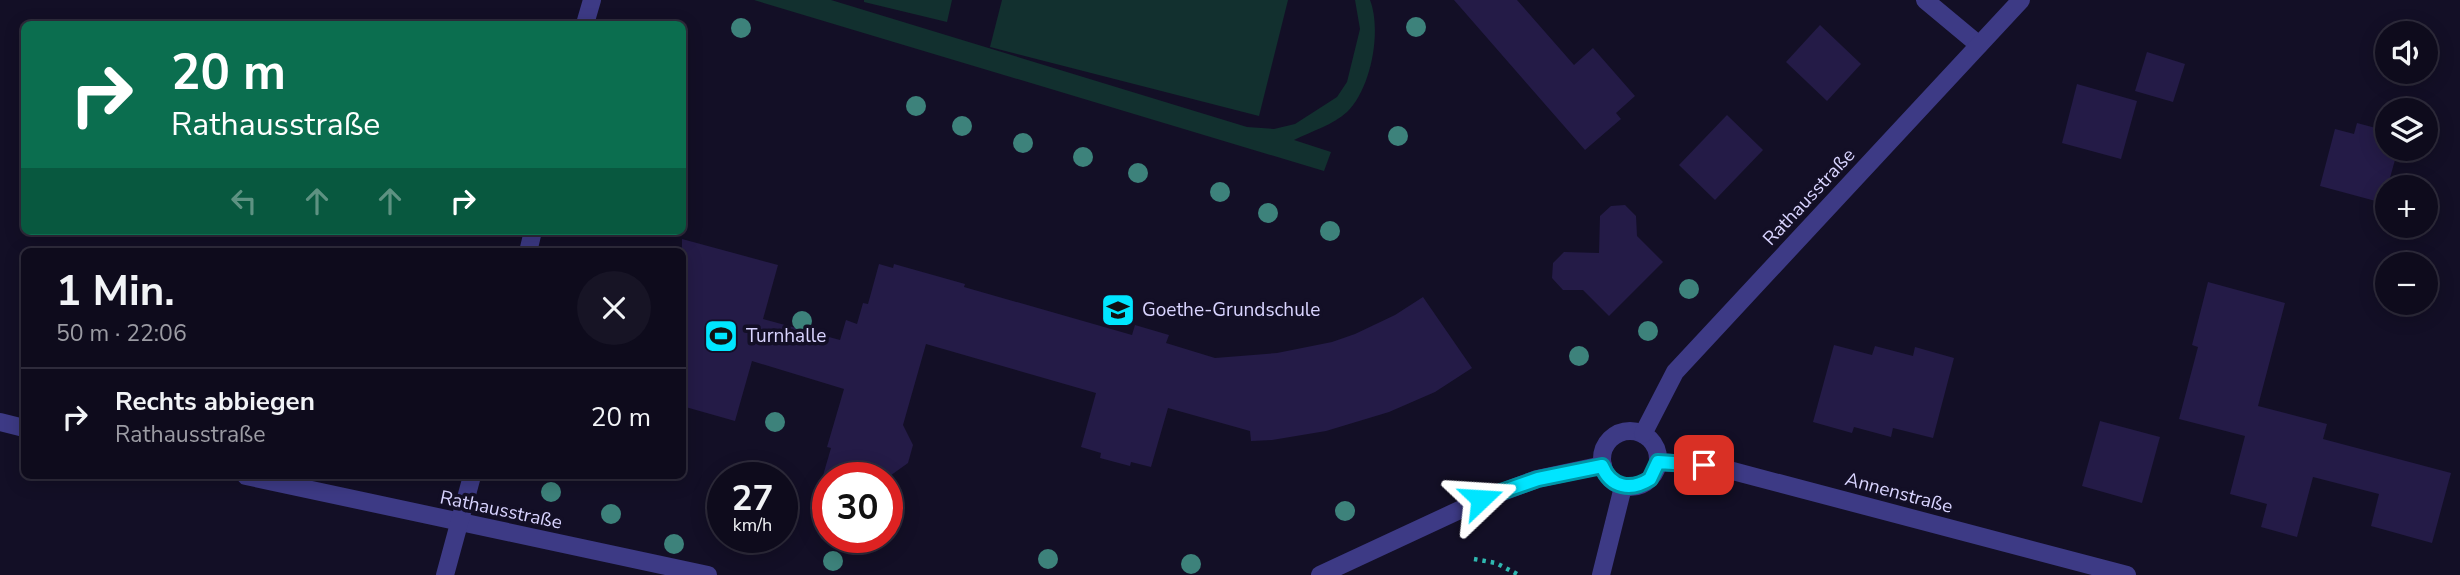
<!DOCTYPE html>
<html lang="de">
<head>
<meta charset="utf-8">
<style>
	body { margin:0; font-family:"Nunito Sans",sans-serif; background:#171425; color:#f1f3f6; height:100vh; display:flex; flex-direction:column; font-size:26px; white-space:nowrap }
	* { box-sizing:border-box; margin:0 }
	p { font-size:23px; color:#9b9ba3 }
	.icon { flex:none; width:38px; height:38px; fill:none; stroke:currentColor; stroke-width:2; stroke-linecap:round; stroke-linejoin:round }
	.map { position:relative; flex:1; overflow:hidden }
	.sheet { position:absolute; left:21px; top:248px; width:665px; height:231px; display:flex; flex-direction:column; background:#0e0b1c; border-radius:10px; box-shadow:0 4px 18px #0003,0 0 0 2px #2e2b3b }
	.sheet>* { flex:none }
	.top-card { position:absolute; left:21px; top:21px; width:665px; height:214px; border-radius:10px; box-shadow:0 4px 18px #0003,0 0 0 2px #2e2b3b; background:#0b6e4f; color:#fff; overflow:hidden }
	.tools { position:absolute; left:2375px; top:21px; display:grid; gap:14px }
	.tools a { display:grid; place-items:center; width:63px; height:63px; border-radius:50%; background:#0e0b1c; box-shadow:0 4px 18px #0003,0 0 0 2px #2e2b3b; font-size:35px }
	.speed { position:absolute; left:707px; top:462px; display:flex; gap:14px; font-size:35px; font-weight:700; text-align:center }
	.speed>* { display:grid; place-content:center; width:91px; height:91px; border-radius:50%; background:#0e0b1c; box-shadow:0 4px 18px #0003,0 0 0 2px #2e2b3b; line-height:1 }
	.speed small { font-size:18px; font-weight:400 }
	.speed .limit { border:10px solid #d22; background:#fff; color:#111 }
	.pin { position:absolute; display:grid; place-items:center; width:60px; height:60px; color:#fff; margin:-30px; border-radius:14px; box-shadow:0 4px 10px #0006 }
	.me { position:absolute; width:77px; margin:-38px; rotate:70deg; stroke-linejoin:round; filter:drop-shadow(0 0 5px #0008) }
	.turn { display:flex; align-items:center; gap:24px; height:147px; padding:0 35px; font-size:32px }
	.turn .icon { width:91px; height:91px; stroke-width:2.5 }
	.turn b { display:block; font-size:49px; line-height:60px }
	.lanes { display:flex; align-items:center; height:66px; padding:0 35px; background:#0003; justify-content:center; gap:35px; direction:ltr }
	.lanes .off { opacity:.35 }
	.round { display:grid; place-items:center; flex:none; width:74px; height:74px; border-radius:37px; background:#171425 }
	.overview { display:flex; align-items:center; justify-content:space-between; height:119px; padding:0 35px }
	h1 { font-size:42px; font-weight:700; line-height:52px }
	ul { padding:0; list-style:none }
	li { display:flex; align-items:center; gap:21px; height:98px; padding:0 35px; border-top:2px solid #2e2b3b }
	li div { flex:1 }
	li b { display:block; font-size:26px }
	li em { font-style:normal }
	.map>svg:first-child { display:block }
	.green { fill:#12302f }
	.building { fill:#241b47 }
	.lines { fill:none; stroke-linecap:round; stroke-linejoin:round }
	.path { stroke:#2fb8b0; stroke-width:4.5; stroke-dasharray:3.5 5; stroke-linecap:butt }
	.minor { stroke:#3d3a85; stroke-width:18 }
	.tree { fill:#3d827b }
	.route-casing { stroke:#0095a6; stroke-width:18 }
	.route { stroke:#00e5ff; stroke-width:12 }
	.labels { text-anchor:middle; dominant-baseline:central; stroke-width:7; stroke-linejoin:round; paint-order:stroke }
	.street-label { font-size:19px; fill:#d9d4ff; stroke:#130f26 }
	.poi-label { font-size:19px; fill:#d9d4ff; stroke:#130f26; text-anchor:start }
</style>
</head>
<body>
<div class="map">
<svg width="2460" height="575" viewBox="0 0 2460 575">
	<rect width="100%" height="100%" fill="#130f26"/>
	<g class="green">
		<path d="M 754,0 L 831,0 L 1247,127 L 1274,129 L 1295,124 L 1337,97 L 1347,82 L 1360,29 L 1355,0 L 1370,0 C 1382,31 1371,89 1347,112 C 1333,125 1312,131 1294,140 L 1331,152 L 1324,171 Z"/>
		<polygon points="864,0 952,0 947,22 864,2"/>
		<polygon points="1002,0 1288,0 1259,116 990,47"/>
	</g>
	<g class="building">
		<polygon points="1454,0 1517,0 1574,65 1593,48 1635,96 1616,113 1621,119 1585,150"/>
		<polygon points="1820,25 1861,64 1827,101 1786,62"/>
		<polygon points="2147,52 2185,64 2173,102 2135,91"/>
		<polygon points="2077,84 2137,101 2121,159 2062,143"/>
		<polygon points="1727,115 1763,150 1715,200 1679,165"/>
		<polygon points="2357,123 2387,131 2387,149 2398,149 2383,203 2320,186 2335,129 2354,134"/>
		<polygon points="1625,205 1636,216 1637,236 1663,262 1609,316 1583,290 1563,290 1552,278 1553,263 1564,252 1599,253 1600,216 1611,206"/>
		<polygon points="682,239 778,265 763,319 840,340 846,320 857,324 863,303 868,304 879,264 893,268 894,264 965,284 964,287 1132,335 1135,325 1169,335 1166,343 1215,358 1277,353 1332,342 1355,334 1395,315 1423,297 1472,368 1435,392 1389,412 1326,431 1272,440 1251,441 1250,431 1168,408 1151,467 1131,462 1130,466 1100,458 1101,453 1081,447 1096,393 926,344 903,425 913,445 908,463 887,478 828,478 828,481 822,479 831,448 827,447 844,389 752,361 735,421 682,406"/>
		<polygon points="2208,282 2285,303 2258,406 2327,424 2323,439 2451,473 2432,543 2371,526 2379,494 2313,477 2297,537 2261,527 2267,504 2230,494 2245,436 2179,419 2198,347 2192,345"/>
		<polygon points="1834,345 1872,355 1875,346 1913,356 1915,347 1954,358 1933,438 1893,428 1891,437 1854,427 1852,433 1813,422"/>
		<polygon points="2100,421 2160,437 2142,503 2082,486"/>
	</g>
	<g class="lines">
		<polyline class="path" points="1474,559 1496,563 1519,575"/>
		<g class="minor">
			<polyline points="1925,0 1979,45"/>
			<polyline points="585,24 592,0"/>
			<polyline points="528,252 533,231"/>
			<polyline points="0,422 24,428"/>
			<circle cx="1630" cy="459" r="28"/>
			<polyline points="1643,434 1675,372 2021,0"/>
			<polyline points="1658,462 1704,465 1729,470 2127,575"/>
			<polyline points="246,476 708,575"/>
			<polyline points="445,575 472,476"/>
			<polyline points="1320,575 1481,500 1537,479 1603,465"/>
			<polyline points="1601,575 1623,487"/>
		</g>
	</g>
	<g class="tree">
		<circle cx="1416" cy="27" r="10"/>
		<circle cx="741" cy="28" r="10"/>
		<circle cx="916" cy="106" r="10"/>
		<circle cx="962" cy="126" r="10"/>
		<circle cx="1398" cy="136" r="10"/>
		<circle cx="1023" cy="143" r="10"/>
		<circle cx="1083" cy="157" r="10"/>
		<circle cx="1138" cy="173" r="10"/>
		<circle cx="1220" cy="192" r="10"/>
		<circle cx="1268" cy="213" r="10"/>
		<circle cx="1330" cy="231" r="10"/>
		<circle cx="1689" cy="289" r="10"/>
		<circle cx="802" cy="321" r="10"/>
		<circle cx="1648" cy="331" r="10"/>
		<circle cx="1579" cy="356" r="10"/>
		<circle cx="775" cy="422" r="10"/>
		<circle cx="551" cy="492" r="10"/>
		<circle cx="1345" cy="511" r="10"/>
		<circle cx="611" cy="514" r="10"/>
		<circle cx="674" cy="544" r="10"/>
		<circle cx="1048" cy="559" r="10"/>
		<circle cx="833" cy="561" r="10"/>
		<circle cx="1191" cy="564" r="10"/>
	</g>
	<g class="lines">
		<g class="route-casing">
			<path id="route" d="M 1481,499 L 1538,479 L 1602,466 C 1611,488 1631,491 1650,479 L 1658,462 L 1704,465"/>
		</g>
		<use href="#route" class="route"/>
	</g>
	<defs>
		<g id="school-square" transform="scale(1.75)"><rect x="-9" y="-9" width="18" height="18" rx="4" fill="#00e5ff" stroke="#130f26"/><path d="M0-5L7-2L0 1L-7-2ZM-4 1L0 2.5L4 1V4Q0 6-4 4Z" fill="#111"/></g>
		<g id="stadium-square" transform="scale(1.75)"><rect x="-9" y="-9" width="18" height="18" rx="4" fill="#00e5ff" stroke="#130f26"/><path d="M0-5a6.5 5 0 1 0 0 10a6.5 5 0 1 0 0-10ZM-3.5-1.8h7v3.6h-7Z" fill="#111"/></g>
	</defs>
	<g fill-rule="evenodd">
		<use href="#school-square" x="1118" y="310"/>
		<use href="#stadium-square" x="721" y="336"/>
	</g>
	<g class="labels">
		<g class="street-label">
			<text transform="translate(1809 197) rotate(-47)">Rathausstraße</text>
			<text transform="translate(1899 493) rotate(15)">Annenstraße</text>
			<text transform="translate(501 510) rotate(12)">Rathausstraße</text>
		</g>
		<g class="poi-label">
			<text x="1142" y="310">Goethe-Grundschule</text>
			<text x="746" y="336">Turnhalle</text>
		</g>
	</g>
</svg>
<div class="tools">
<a><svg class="icon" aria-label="sound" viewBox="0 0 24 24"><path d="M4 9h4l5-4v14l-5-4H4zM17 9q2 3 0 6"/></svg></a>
<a><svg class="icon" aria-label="layers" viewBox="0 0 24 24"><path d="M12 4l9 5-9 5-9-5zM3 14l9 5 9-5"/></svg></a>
<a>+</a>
<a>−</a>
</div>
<div class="speed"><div>27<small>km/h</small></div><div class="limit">30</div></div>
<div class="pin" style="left:1704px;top:465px;background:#d93025"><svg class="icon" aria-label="arrive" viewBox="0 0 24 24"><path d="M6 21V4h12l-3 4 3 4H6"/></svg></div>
<svg class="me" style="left:1481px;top:499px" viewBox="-20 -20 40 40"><path d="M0-17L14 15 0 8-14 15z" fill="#00e5ff" stroke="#fff" stroke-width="4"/></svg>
<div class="top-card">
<div class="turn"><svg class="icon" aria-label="right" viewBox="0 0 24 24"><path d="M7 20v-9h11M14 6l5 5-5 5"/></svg><div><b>20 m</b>Rathausstraße</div></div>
<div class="lanes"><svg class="icon off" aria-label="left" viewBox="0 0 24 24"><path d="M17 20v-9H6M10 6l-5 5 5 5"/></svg><svg class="icon off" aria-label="ahead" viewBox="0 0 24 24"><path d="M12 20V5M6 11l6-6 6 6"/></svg><svg class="icon off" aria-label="ahead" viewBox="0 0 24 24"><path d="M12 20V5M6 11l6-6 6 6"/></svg><svg class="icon" aria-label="right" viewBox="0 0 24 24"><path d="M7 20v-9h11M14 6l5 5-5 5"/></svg></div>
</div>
<section class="sheet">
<div class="overview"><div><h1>1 Min.</h1><p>50 m · 22:06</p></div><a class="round"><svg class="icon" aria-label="close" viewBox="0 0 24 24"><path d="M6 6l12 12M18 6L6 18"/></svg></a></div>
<ul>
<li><svg class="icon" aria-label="right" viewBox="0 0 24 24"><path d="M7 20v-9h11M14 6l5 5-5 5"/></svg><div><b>Rechts abbiegen</b><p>Rathausstraße</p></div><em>20 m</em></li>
</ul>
</section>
</div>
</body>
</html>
